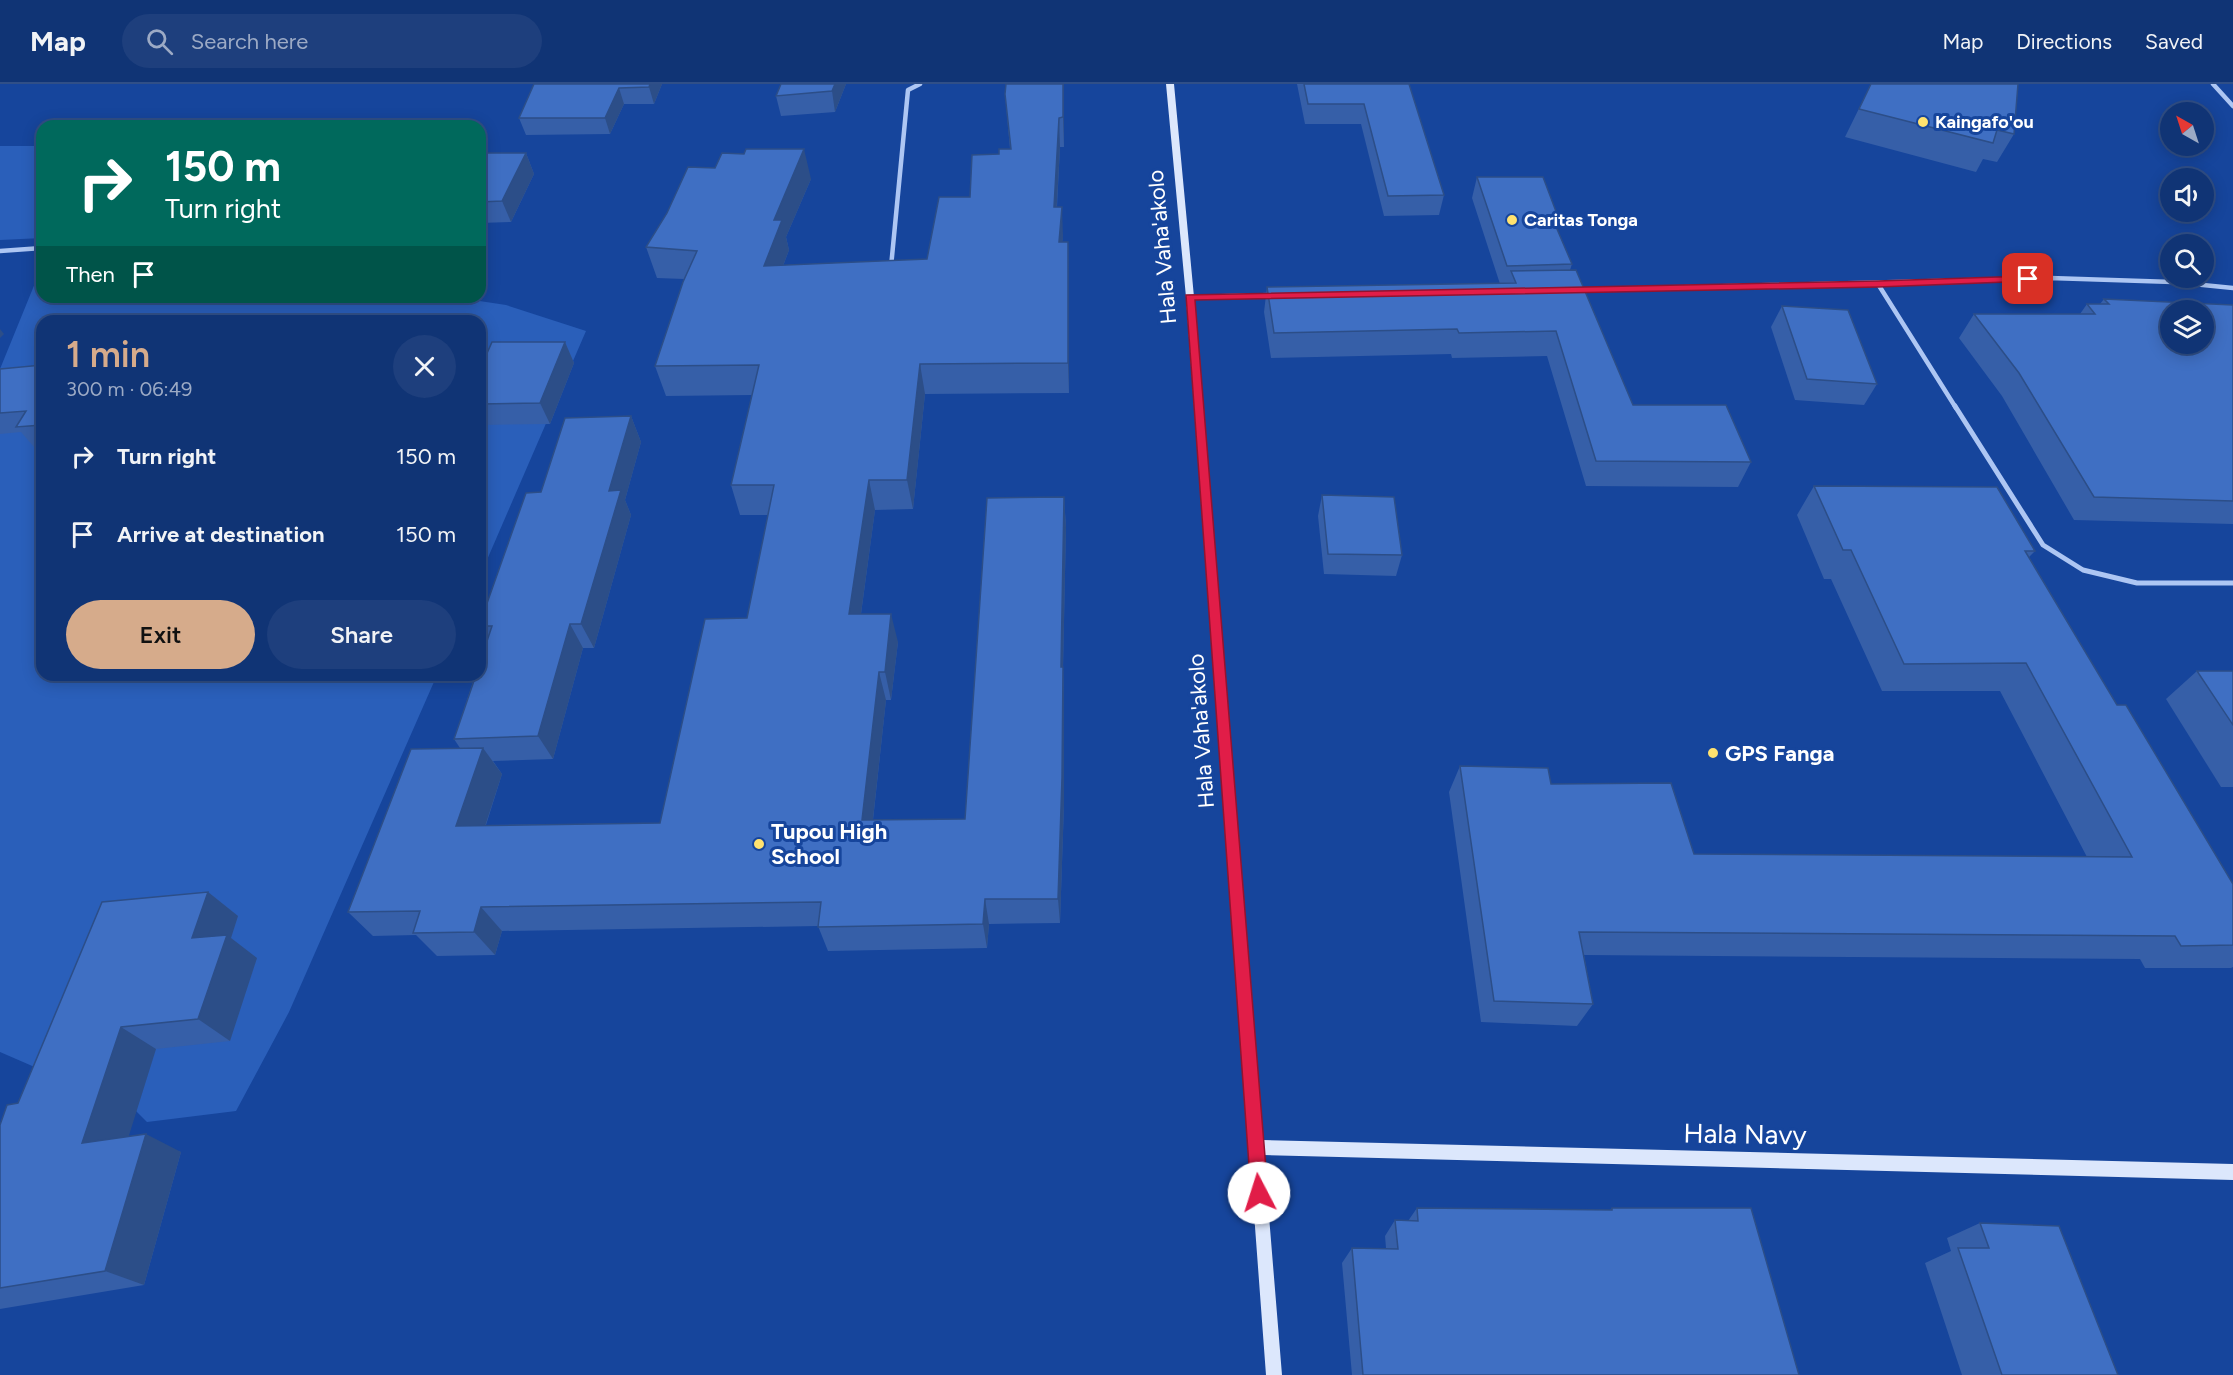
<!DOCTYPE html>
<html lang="en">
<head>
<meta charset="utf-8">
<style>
	body { margin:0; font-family:Figtree,sans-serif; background:#1e3f7d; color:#f1f3f6; height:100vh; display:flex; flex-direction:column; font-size:22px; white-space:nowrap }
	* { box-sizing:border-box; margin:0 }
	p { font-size:20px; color:#9caac5 }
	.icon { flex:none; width:33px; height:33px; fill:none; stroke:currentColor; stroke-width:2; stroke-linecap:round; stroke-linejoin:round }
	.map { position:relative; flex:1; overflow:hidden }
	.details { position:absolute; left:36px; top:231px; width:450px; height:366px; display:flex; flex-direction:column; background:#103475; border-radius:18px; box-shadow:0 3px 15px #0003,0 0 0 2px #304f87 }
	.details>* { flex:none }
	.hud { position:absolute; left:36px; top:36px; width:450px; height:183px; border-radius:18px; box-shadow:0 3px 15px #0003,0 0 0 2px #304f87; background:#00695c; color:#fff; overflow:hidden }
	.needle { width:39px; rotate:321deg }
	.tools { position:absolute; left:2160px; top:18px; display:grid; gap:12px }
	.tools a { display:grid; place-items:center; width:54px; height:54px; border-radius:50%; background:#103475; box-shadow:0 3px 15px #0003,0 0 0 2px #304f87; font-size:30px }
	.pin { position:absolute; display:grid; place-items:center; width:51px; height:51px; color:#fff; margin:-26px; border-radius:12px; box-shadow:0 3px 9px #0006 }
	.me { position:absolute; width:66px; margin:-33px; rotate:355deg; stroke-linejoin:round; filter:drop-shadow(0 0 4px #0008) }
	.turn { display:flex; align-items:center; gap:21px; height:126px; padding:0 30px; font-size:27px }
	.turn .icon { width:78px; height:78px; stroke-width:2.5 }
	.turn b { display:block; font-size:42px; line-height:51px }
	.then { display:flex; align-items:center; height:57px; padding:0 30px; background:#0003; gap:12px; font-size:22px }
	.round { display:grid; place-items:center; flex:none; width:63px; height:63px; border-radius:32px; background:#1e3f7d }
	.headline { display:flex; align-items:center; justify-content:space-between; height:102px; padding:0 30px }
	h1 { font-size:36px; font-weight:600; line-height:45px; color:#d6ab8b }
	.primary-button { display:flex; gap:12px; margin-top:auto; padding:12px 30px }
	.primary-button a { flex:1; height:69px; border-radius:36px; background:#d6ab8b; color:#111; font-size:24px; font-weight:600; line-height:69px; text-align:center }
	.primary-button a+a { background:#1e3f7d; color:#f1f3f6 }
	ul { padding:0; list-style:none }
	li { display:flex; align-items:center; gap:18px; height:78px; padding:0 30px }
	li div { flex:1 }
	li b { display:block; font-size:22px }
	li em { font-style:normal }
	header { display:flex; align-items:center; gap:36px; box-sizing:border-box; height:84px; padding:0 30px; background:#103475; border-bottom:2px solid #304f87 }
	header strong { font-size:28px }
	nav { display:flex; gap:33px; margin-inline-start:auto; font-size:21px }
	.search { width:420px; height:54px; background:#1e3f7d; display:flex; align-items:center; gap:15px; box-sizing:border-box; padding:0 21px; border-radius:33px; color:#9caac5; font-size:22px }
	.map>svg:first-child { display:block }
	.green { fill:#2a5fba }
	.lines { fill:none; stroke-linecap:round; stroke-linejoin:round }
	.street-far1 { stroke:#adc6f3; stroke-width:4.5 }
	.street { stroke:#adc6f3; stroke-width:5 }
	.secondary { fill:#dce7fc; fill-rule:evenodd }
	.wall { fill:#365fa8 }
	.shaded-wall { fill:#2c4e88 }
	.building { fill:#3f6fc3; stroke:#2c4e88; stroke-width:1.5; fill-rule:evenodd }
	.route { fill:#e11d48; stroke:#92132f; stroke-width:1.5 }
	.poi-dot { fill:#ffe26f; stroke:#16459c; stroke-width:2 }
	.labels { text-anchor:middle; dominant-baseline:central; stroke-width:6; stroke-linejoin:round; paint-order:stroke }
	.far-poi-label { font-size:18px; font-weight:bold; fill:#fff; stroke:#16459c; text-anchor:start }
	.street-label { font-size:22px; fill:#fff; stroke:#16459c }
	.poi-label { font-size:22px; font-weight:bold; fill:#fff; stroke:#16459c; text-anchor:start }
	.near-street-label { font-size:27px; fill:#fff; stroke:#16459c }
</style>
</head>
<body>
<header>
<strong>Map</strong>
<div class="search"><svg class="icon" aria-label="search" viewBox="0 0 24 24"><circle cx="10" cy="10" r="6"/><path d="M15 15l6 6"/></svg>Search here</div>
<nav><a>Map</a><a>Directions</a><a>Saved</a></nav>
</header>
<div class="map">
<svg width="2233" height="1291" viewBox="0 0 2233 1291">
	<rect width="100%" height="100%" fill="#16459c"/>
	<g class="green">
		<polygon points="0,62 42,62 42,154 0,156"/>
		<polygon points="42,182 42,213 453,213 506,221 586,247 480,492 480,237 42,237 42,591 437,591 289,928 236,1027 147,1038 136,1027 0,968 0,285"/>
	</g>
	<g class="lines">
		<g class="street-far1">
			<polyline points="2213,0 2233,22"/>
			<polyline points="0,167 42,164"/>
			<polyline points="891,183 908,6 920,0"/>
			<polyline points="1878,200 1956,324"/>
			<polyline points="1577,206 2050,194 2173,198 2233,204"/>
			<polyline points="1190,213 1273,211"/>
		</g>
		<polyline class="street" points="1955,322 2043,461 2083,486 2137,499 2233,499"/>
		<polygon class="secondary" points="1166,0 1174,0 1194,213 1263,1056 2233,1080 2233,1096 1264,1071 1282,1291 1266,1291 1186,213"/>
	</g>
	<g class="wall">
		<polygon points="534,0 662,0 654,20 624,20 610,50 526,51 519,34"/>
		<polygon points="846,0 835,28 781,32 776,12"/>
		<polygon points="1064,0 1064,63 1060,63 1057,123 1063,153 1062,158 1068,158 1069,188 1069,309 925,310 913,425 875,426 861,530 898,558 891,616 886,616 873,736 965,735 1064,413 1066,443 1063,585 1064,611 1064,720 1060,839 989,840 987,864 828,867 818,842 502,847 495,871 437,872 416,851 373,852 348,828 460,664 454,655 487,556 480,544 480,539 541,408 631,332 641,358 625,416 631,431 594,564 583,564 553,675 493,677 502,690 486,741 660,739 747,534 768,431 740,431 731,401 752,311 666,312 655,282 684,195 657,194 646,163 811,95 786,153 789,166 783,182 927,175 999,70 1010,65 1005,10"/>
		<polygon points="1297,0 1409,0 1444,111 1439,131 1384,132 1361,40 1305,40"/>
		<polygon points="1871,0 2014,50 1997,78 1983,75 1976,88 1845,53"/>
		<polygon points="480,69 526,69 534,90 511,138 480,139"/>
		<polygon points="1477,93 1560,138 1557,146 1572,180 1570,186 1633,321 1751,378 1738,403 1586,402 1547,272 1452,274 1451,270 1271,274 1264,228 1267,203 1500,200 1472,114"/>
		<polygon points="2104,215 2233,221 2233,440 2074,436 2002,312 1959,254 1974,230 2080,230 2087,220 2100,220"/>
		<polygon points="1782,222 1877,300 1864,321 1795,316 1771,243"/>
		<polygon points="565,258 574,279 550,340 480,341 480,285"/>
		<polygon points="42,281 42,362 34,363 21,348 0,350 0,285"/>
		<polygon points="1814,402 2035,467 2029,473 2117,621 2233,800 2233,883 2231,884 2145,884 2140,875 1584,871 1593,920 1577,942 1481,938 1449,708 1460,682 1551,700 1694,770 2087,773 2000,607 1882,607 1831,495 1824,495 1797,431"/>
		<polygon points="1322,411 1402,471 1396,492 1324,490 1318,432"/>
		<polygon points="2197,587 2233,587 2233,703 2221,703 2166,615"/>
		<polygon points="208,808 238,832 231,854 257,874 230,957 156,965 128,1052 181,1068 144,1201 0,1225 0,1041 18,1019"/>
		<polygon points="1417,1124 1610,1126 1612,1124 1799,1291 1352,1291 1342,1179 1352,1164 1386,1164 1385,1152 1395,1136 1408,1137"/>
		<polygon points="1980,1139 2118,1291 1962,1291 1925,1179 1951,1167 1947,1154"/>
	</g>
	<g class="shaded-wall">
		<polygon points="650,0 662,0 654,20 649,3"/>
		<polygon points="835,0 846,0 835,28 832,7"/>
		<polygon points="1063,0 1064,0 1064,63 1063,33"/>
		<polygon points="619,4 624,20 610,50 605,34"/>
		<polygon points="1059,34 1060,63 1055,153 1054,123"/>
		<polygon points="804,65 811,95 786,153 789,166 771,213 764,182 774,136"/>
		<polygon points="526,69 534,90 511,138 502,117"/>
		<polygon points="1062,123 1063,153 1060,188 1059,158"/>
		<polygon points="1068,158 1069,188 1069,309 1068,279"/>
		<polygon points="0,245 4,250 0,254"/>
		<polygon points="565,258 574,279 550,340 540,319"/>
		<polygon points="920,280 925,310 913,425 907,396"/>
		<polygon points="631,332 641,358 625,416 631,431 594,564 581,540 609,407"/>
		<polygon points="869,396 875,426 857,559 849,530"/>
		<polygon points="1064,413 1066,443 1063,585 1064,611 1064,720 1060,839 1058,815 1061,583"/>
		<polygon points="891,530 898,558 891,616 885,588"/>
		<polygon points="570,540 583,564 553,675 538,652"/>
		<polygon points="879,588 886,616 870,762 862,736"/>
		<polygon points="483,664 502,690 477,767 456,742"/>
		<polygon points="208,808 238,832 231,854 257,874 230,957 198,935 192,854"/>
		<polygon points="985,815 989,840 987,864 983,840"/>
		<polygon points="481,823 502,847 495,871 474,848"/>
		<polygon points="121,943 156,965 121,1077 82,1059"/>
		<polygon points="146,1050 181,1068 144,1201 105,1187"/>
	</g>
	<g class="building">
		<polygon points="534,0 650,0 649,3 619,4 605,34 519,34"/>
		<polygon points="781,0 835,0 832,7 776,12"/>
		<polygon points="1006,0 1063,0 1063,33 1059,34 1054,123 1062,123 1059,158 1068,158 1068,279 920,280 907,396 869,396 849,530 891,530 885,588 879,588 862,736 965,735 987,414 1064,413 1061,583 1063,583 1062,694 1058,815 985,815 983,840 818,843 821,818 481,823 474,848 413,849 420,827 348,828 411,665 483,664 456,742 660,739 705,535 747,534 774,401 731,401 759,281 655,282 683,198 697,167 646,163 667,129 688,83 715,84 722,69 744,70 746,65 804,65 774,136 782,136 764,182 927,175 939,113 970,113 972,71 999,70 999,65 1011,65 1005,10"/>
		<polygon points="1304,0 1409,0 1444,111 1388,112 1364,20 1308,20"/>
		<polygon points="1871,0 2018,0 2014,50 1997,46 1993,59 1859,25"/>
		<polygon points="480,69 526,69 502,117 480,118"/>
		<polygon points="1477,93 1543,93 1560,138 1554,138 1572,180 1507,182"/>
		<polygon points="1576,186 1633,321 1726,321 1751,378 1596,377 1556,247 1459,249 1457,245 1274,249 1267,203 1516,199 1511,187"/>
		<path d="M 2104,215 L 2233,221 L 2233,417 L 2094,413 L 2019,289 L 1974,230 L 2095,230 L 2087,220 L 2109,220 ZM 2170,226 L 2204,226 L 2204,260 L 2170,260 Z"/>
		<polygon points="1782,222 1848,226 1877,300 1807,295"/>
		<polygon points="492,258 565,258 540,319 480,320 480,285"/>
		<polygon points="42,281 42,341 16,343 26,327 0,329 0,285"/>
		<polygon points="631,332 609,407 621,406 581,540 570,540 538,652 454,655 476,591 480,591 480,578 492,542 480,542 480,539 526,409 541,408 565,334"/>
		<polygon points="1814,402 1997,403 2035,467 2025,467 2117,621 2126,621 2233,800 2233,861 2181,862 2175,852 1579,848 1593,920 1494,917 1460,682 1548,684 1551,700 1671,699 1694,770 2132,773 2026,579 1904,580 1851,466 1843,466"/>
		<polygon points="1322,411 1394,413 1402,471 1328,470"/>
		<polygon points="2197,587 2233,587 2233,641"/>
		<polygon points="208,808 192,854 227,851 198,935 121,943 82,1059 146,1050 105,1187 0,1204 0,1041 7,1021 18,1019 102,818"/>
		<polygon points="1417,1124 1612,1126 1612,1124 1751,1124 1799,1291 1363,1291 1352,1164 1398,1165 1395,1136 1418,1137"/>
		<polygon points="1980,1139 2059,1142 2118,1291 2002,1291 1958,1164 1989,1164"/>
	</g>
	<polygon class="route" points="2028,192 2032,192 2032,197 1878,203 1195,216 1268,1109 1265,1115 1259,1118 1253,1115 1251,1109 1186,211 1878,197"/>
	<g class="poi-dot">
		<circle cx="1923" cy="38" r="6"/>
		<circle cx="1512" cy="136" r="6"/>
		<circle cx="1713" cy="669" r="6"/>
		<circle cx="759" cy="760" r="6"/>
	</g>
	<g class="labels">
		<g class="far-poi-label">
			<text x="1935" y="38">Kaingafo'ou</text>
			<text x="1524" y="136">Caritas Tonga</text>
		</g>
		<g class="street-label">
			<text transform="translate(1162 163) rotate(-95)">Hala Vaha'akolo</text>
			<text transform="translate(1201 647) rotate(-94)">Hala Vaha'akolo</text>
		</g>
		<g class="poi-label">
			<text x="1725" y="669">GPS Fanga</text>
			<text x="771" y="747">Tupou High<tspan x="771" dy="25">School</tspan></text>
		</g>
		<g class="near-street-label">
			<text transform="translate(1745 1050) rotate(1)">Hala Navy</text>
		</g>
	</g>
</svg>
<div class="tools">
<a><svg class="needle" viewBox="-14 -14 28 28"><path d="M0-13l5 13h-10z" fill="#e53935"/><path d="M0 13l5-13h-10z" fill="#9caac5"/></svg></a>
<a><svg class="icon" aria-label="sound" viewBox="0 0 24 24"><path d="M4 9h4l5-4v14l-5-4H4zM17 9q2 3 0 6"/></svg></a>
<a><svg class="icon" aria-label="search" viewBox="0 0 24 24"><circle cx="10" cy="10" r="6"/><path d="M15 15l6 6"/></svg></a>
<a><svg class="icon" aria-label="layers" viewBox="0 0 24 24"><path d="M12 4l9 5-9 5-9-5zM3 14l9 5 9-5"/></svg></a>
</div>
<div class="pin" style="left:2028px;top:195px;background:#d93025"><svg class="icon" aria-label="arrive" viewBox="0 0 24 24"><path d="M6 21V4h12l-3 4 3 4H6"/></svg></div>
<svg class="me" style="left:1259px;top:1109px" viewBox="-20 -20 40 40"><circle r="19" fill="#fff"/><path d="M0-13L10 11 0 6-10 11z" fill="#e11d48"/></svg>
<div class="hud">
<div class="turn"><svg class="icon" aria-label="right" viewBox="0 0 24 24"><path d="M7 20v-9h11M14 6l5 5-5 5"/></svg><div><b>150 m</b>Turn right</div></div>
<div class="then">Then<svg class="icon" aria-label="arrive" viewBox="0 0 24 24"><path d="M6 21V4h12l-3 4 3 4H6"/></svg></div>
</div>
<section class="details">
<div class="headline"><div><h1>1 min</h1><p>300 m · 06:49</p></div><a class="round"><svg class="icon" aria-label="close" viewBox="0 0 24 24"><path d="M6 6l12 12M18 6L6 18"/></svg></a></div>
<ul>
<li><svg class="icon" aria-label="right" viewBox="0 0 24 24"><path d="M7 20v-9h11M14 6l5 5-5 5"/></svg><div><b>Turn right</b></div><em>150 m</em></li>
<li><svg class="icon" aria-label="arrive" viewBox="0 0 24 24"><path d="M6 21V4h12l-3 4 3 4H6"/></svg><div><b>Arrive at destination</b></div><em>150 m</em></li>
</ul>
<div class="primary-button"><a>Exit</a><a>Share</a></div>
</section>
</div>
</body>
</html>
